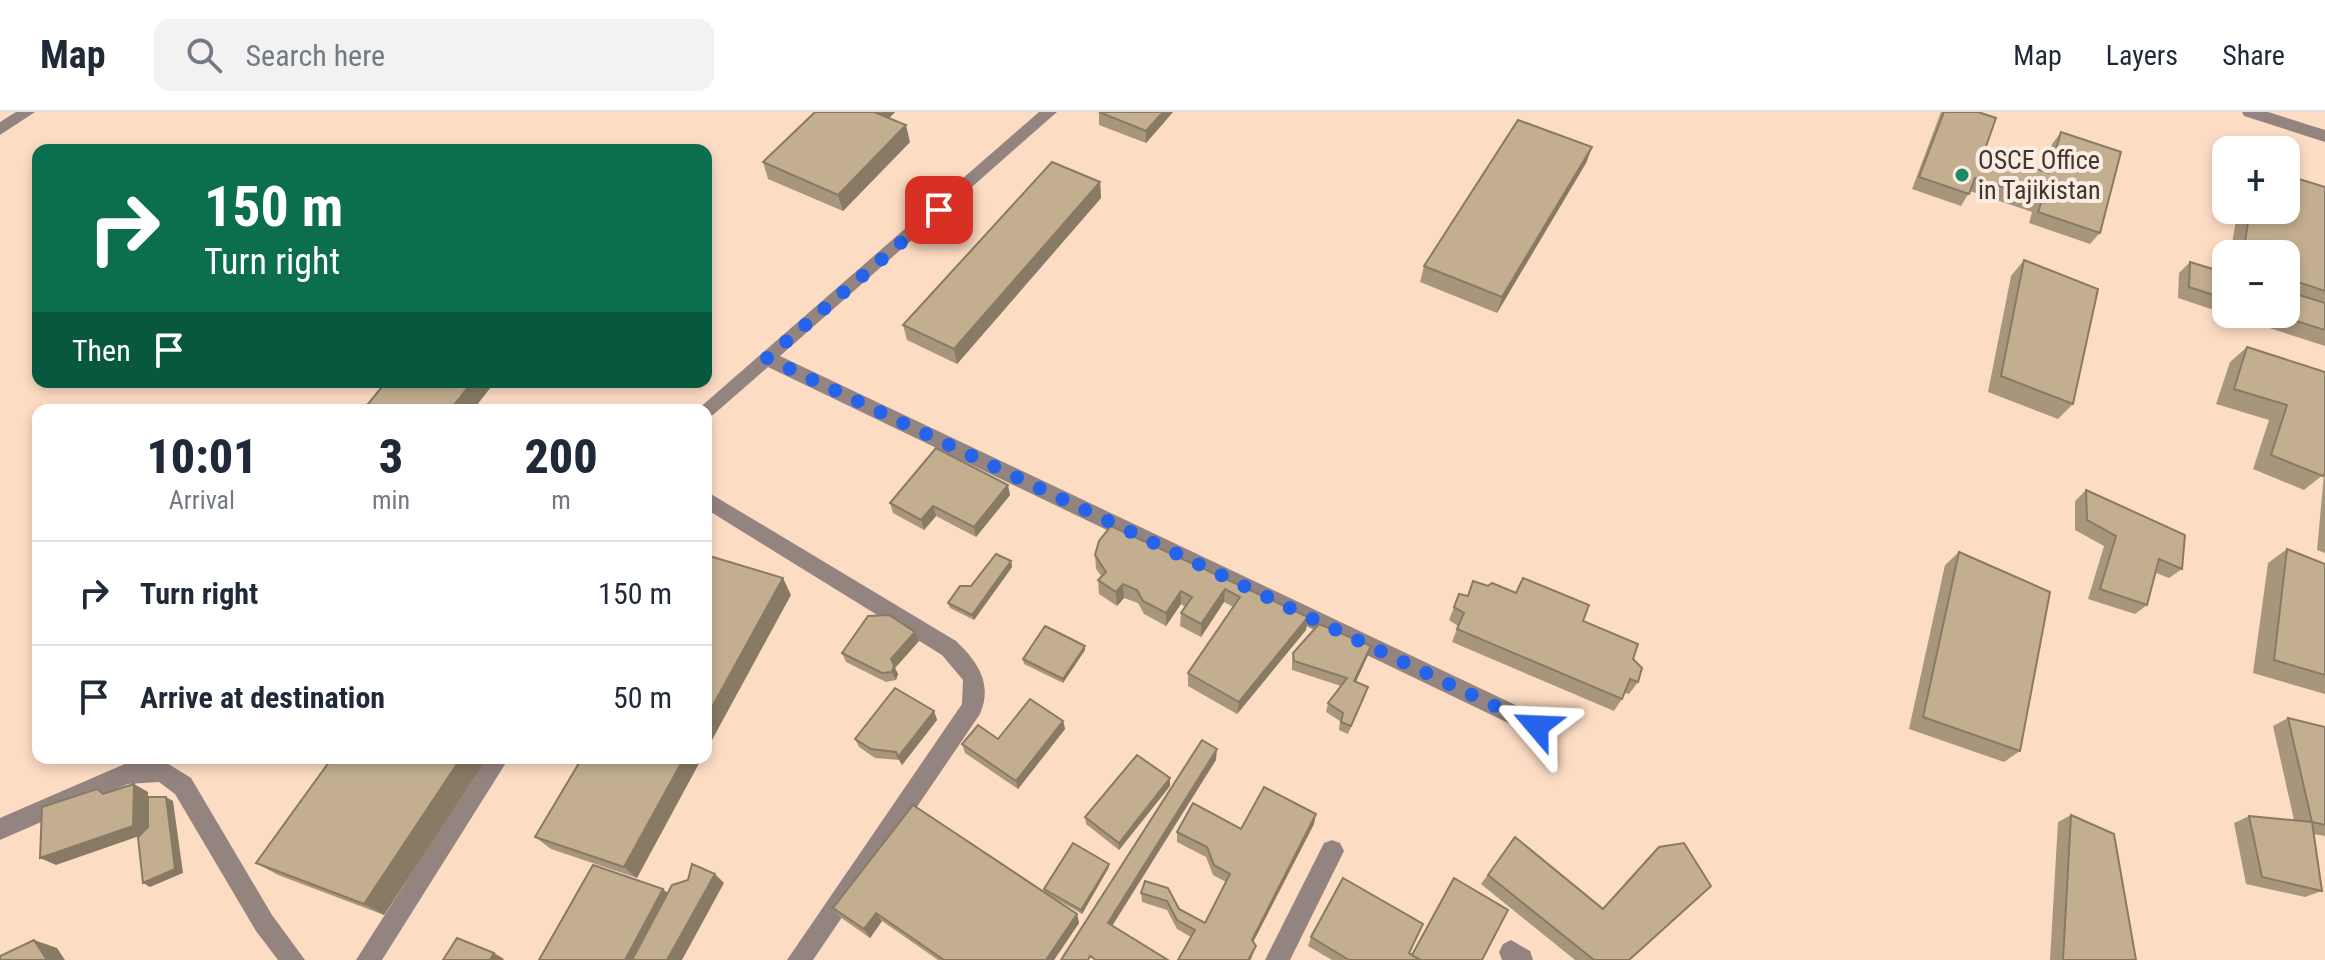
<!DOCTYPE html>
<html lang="en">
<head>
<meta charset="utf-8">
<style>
	body { margin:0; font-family:"Roboto Condensed",sans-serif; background:#f2f2f3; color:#1f2937; height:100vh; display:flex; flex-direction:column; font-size:30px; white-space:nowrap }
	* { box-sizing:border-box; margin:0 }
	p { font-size:26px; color:#747a83 }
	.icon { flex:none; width:44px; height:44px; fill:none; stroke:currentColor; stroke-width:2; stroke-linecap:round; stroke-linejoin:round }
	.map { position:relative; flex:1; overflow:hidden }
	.panel { position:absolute; left:32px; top:292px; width:680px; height:360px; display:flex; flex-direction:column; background:#fff; border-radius:16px; box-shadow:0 4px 12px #0003 }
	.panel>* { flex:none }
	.banner { position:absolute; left:32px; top:32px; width:680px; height:244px; border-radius:16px; box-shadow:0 4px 12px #0003; background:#0b6e4f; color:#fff; overflow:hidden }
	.fabs { position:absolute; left:2212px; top:24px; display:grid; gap:16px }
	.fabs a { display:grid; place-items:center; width:88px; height:88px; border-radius:16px; background:#fff; box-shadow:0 4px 12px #0003; font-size:40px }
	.pin { position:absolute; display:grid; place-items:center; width:68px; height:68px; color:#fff; margin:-34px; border-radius:16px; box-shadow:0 4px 12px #0006 }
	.me { position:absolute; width:88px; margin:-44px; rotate:296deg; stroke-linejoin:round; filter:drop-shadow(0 0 6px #0008) }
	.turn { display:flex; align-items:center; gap:28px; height:168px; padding:0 40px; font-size:36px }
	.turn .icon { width:104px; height:104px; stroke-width:2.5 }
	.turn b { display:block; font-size:56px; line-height:68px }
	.then { display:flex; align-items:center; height:76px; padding:0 40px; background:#0003; gap:16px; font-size:30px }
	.eta { display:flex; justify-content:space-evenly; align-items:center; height:136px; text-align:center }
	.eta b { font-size:48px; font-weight:800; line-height:56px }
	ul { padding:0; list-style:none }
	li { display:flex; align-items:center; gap:24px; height:104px; padding:0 40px; border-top:2px solid #e0e1e3 }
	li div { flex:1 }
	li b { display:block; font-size:30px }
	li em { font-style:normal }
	header { display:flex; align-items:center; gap:48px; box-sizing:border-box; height:112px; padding:0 40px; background:#fff; border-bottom:2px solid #e0e1e3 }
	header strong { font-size:38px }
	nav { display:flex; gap:44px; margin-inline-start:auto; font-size:28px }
	.search { width:560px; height:72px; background:#f2f2f3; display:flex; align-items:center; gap:20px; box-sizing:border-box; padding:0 28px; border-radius:16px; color:#747a83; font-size:30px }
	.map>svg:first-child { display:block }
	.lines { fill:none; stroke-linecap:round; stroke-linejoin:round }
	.minor { fill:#94847f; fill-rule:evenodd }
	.wall { fill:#a8967c }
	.shaded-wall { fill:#887a65 }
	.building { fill:#c3af90; stroke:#887a65; stroke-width:2 }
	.route { stroke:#2563eb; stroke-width:14; stroke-dasharray:0 25.2 }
	.poi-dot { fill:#1c8967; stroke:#fbede4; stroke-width:3 }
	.labels { text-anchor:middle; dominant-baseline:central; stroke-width:8; stroke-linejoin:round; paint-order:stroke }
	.poi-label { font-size:26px; fill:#43362d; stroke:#fbede4; text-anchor:start }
</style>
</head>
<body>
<header>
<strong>Map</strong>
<div class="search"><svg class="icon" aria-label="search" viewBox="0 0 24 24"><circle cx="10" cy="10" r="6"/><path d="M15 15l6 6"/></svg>Search here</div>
<nav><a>Map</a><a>Layers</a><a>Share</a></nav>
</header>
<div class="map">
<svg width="2325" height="848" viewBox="0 0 2325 848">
	<rect width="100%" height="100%" fill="#fddcc4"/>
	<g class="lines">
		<g class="minor">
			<polygon points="16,0 35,0 0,23 0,10"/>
			<polygon points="1039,0 1057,0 780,244 1545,607 1548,614 1545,621 1537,624 1529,621 768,255 713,303 706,305 706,298 697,298"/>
			<polygon points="2242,0 2268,0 2325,18 2325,30 2244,4"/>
			<path d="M 706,379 L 956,529 C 978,550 993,572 980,602 L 813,848 L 787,848 L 962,592 L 963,568 L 942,543 L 706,397 Z"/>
			<polygon points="485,646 509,646 382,848 356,848"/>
			<polygon points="162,648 191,666 272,803 305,848 278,848 256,819 175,682 159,670 128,672 0,728 0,706 127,651"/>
			<polygon points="1332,728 1340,731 1344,739 1290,848 1265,848 1324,731"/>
			<polygon points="1511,828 1530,839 1533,848 1502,848 1499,840 1503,832"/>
		</g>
	</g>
	<g class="wall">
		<polygon points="814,0 895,0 889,6 910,30 843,99 768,67 763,50 815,0"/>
		<polygon points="1099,0 1173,0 1146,31 1099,13"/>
		<polygon points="1941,0 1978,0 1984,40 2044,60 2052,32 2061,20 2100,121 2090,132 2029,111 2032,100 1970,79 1961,94 1912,77"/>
		<polygon points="1592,35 1586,51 1497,201 1420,170 1424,154"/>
		<polygon points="1100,70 1101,86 957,252 907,228 903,213"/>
		<polygon points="2325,75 2325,234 2226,202 2286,202 2286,142 2230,142 2238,98 2286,98"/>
		<polygon points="2024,148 2073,292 2058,307 1988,280 2011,164"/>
		<polygon points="2190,150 2226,161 2226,202 2178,186 2179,161"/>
		<polygon points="2247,235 2325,260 2325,441 2317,438 2324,362 2304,378 2253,357 2269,308 2216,292 2230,250"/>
		<polygon points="2086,378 2182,457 2169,466 2156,461 2147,493 2135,502 2088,487 2104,434 2075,418 2075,389"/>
		<polygon points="1010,383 976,425 936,404 924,418 893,401 890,391"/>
		<polygon points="1111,414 1306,518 1237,602 1188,574 1188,561 1233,495 1224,490 1201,525 1180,514 1181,501 1185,495 1181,492 1166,514 1144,502 1138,491 1124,486 1117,494 1099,482 1098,468 1102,465 1096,457 1095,443"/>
		<polygon points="2287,437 2325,452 2325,582 2253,561 2268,451"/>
		<polygon points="1959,440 2020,639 2004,650 1909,617 1945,453"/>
		<polygon points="1011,449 1012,455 974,508 950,496 948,491 971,474"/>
		<polygon points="1473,469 1583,509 1633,547 1638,570 1629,582 1625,581 1622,587 1614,599 1452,530 1458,514 1449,508 1459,482 1467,484"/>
		<polygon points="915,520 919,529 895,556 898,562 896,568 886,570 846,550 842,541"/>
		<polygon points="1085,534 1085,538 1063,571 1024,552 1023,547"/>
		<polygon points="1293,541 1368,543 1356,570 1365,584 1348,622 1339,618 1340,609 1326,600 1328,591 1341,574 1292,558 1292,550"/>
		<polygon points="934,599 937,608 902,653 899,648 875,646 859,635 855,627"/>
		<polygon points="2288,606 2325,615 2325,724 2313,722 2322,779 2305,785 2246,772 2234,711 2249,704 2294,708 2273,614"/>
		<polygon points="1063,609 1065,617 1018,677 965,641 962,632 998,627"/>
		<polygon points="332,646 487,646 384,803 278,763 256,751"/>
		<polygon points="582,646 637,766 551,737 535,725"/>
		<polygon points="1170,674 1119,738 1086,712 1085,705"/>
		<polygon points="2071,703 2136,848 2050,848 2058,710"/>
		<polygon points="1314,712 1253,830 1256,834 1251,848 1178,848 1191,825 1177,817 1167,798 1142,790 1141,781 1145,769 1179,797 1205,811 1226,770 1213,763 1206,745 1177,730 1177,720"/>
		<polygon points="1515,725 1603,797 1659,735 1629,848 1575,848 1481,772"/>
		<polygon points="1109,752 1109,755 1082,802 1044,780 1044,777"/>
		<polygon points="833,796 1077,802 1079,811 1054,848 938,848 882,809 870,826 840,805"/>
		<polygon points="1311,825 1409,841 1412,843 1482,848 1332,848 1308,834"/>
	</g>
	<g class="shaded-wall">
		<polygon points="874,0 895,0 878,17"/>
		<polygon points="1163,0 1173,0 1146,31 1146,19"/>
		<polygon points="906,13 910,30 843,99 838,83"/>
		<polygon points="1592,35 1586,51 1497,201 1502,185"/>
		<polygon points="1100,70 1101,86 957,252 954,237"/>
		<polygon points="472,270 495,270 473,298 450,298"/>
		<polygon points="1008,373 1010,383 976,425 974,415"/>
		<polygon points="933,394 936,404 924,418 921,408"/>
		<polygon points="1011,449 1012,455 974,508 972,503"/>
		<polygon points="783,466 791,483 706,639 706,606"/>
		<polygon points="1123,472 1124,486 1117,494 1116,480"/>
		<polygon points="1225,477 1224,490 1201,525 1201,512"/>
		<polygon points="1181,479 1181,492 1166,514 1166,501"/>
		<polygon points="1308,505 1306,518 1237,602 1239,590"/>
		<polygon points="915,520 919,529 895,556 898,562 896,568 892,560 891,547"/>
		<polygon points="1085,534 1085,538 1063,571 1063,567"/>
		<polygon points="1371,534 1368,543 1352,578 1354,569"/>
		<polygon points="934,599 937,608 902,653 898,645"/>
		<polygon points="1063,609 1065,617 1018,677 1016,669"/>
		<polygon points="1217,637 1216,648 1109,819 1108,811"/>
		<polygon points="461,646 487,646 384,803 364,792"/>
		<polygon points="684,646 702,646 637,766 624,755"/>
		<polygon points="1170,666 1170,674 1119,738 1119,731"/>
		<polygon points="134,672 148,680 148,721 56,753 40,746"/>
		<polygon points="166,685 173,689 183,761 150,775 143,771"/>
		<polygon points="1316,702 1314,712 1250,836 1252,828"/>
		<polygon points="1109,752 1109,755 1082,802 1081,798"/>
		<polygon points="715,762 724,771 682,848 667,848"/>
		<polygon points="663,777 673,786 641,848 625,848"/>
		<polygon points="876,801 882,809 870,826 864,817"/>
		<polygon points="1077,802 1079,811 1054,848 1046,848"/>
		<polygon points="34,828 57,836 65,848 47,848"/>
		<polygon points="494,841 504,847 503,848 490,848"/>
	</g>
	<g class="building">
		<polygon points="815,0 874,0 906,13 838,83 763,50"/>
		<polygon points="1099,0 1163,0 1146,19"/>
		<polygon points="1944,0 1978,0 1996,6 1984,40 2049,61 2061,20 2121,40 2100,121 2038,100 2042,88 1975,66 1969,82 1919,65"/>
		<polygon points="1518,8 1592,35 1502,185 1424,154"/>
		<polygon points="1052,50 1100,70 954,237 903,213"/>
		<polygon points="2286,63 2325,75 2325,179 2286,166 2286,142 2243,142 2250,98 2286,98"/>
		<polygon points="2024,148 2098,177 2073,292 2001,264"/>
		<polygon points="2190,150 2226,161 2226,187 2189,175"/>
		<polygon points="2286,179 2325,191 2325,218 2274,202 2286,202"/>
		<polygon points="2247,235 2325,260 2325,361 2323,364 2271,343 2287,293 2234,277"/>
		<polygon points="386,270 472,270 450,298 363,298"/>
		<polygon points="936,336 1008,373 974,415 933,394 921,408 890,391"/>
		<polygon points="2086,378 2185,423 2182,457 2159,447 2147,493 2100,477 2116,424 2087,408"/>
		<polygon points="1111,414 1308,505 1239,590 1188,561 1240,485 1225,477 1201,512 1181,501 1192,485 1181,479 1166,501 1143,489 1137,478 1123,472 1116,480 1098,468 1106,460 1095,443 1099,429"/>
		<polygon points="2287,437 2325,452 2325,563 2274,548"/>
		<polygon points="1959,440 2050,480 2020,639 1923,605"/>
		<polygon points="996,442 1011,449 972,503 948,491 960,474 971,474"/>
		<polygon points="706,443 783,466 706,606"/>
		<polygon points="1523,466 1589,493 1583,509 1638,532 1633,547 1642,556 1638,570 1630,567 1622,587 1457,517 1464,501 1454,495 1459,482 1468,484 1473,469 1488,474 1492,471 1516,481"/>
		<polygon points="889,503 915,520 891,547 894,553 892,560 882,561 842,541 868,504"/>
		<polygon points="1319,512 1371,534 1354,569 1368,575 1351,614 1341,610 1343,601 1328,591 1347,566 1294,549 1293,541"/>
		<polygon points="1045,514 1085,534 1063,567 1023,547"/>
		<polygon points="895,576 934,599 898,645 896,640 871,637 855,627"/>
		<polygon points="1030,587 1063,609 1016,669 962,632 978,613 998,627"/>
		<polygon points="2288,606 2325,615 2325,713 2312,710"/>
		<polygon points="1202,628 1217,637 1108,811 1168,848 1096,848 1090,844 1088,848 1061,848"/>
		<polygon points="1137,643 1170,666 1119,731 1085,705"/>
		<polygon points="332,646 461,646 364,792 256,751"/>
		<polygon points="582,646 684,646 624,755 535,725"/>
		<polygon points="134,672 133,714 40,746 42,695 97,677 103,682"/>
		<polygon points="1264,675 1316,702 1252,828 1256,834 1248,848 1178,848 1195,818 1177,808 1167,789 1141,781 1145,769 1168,776 1179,797 1205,811 1230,762 1214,753 1207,735 1177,720 1193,691 1241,717"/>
		<polygon points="148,685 166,685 175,757 143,771 138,725 148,715"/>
		<polygon points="913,693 1077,802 1046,848 944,848 876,801 864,817 833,796"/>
		<polygon points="2071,703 2114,722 2136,848 2063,848"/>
		<polygon points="2249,704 2312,710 2322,779 2262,765"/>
		<polygon points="1515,725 1603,797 1659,735 1684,731 1711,774 1629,848 1594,848 1488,763"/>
		<polygon points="1073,731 1109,752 1081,798 1044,777"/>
		<polygon points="692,752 715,762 667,848 632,848 672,773 688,768"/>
		<polygon points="593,753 663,777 625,848 539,848"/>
		<polygon points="1343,766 1423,812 1409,841 1421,848 1349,848 1311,825"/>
		<polygon points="1454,766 1508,798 1482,848 1421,848 1412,843"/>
		<polygon points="457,826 494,841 490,848 443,848"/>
		<polygon points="34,828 47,848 0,848 0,844"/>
	</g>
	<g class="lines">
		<polyline class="route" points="939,98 767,246 1537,614"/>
	</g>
	<circle class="poi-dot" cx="1962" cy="63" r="8"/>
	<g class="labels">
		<g class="poi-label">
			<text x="1978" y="48">OSCE Office<tspan x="1978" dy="30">in Tajikistan</tspan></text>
		</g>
	</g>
</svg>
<div class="fabs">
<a>+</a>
<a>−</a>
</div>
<div class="pin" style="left:939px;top:98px;background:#d93025"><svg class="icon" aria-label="arrive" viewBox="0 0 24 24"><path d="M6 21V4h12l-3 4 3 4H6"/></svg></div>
<svg class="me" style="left:1537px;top:614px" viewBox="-20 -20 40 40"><path d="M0-17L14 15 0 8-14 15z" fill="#2563eb" stroke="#fff" stroke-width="4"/></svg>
<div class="banner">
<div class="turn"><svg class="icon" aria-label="right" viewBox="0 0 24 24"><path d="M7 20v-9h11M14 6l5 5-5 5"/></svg><div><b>150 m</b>Turn right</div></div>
<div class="then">Then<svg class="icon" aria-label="arrive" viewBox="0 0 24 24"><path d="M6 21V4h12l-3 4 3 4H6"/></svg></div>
</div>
<section class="panel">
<div class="eta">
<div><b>10:01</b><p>Arrival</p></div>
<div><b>3</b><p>min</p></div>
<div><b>200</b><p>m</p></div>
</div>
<ul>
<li><svg class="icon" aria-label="right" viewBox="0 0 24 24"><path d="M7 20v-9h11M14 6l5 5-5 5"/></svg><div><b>Turn right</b></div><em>150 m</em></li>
<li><svg class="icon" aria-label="arrive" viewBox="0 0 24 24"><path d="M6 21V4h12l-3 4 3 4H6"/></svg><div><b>Arrive at destination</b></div><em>50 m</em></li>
</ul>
</section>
</div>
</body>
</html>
